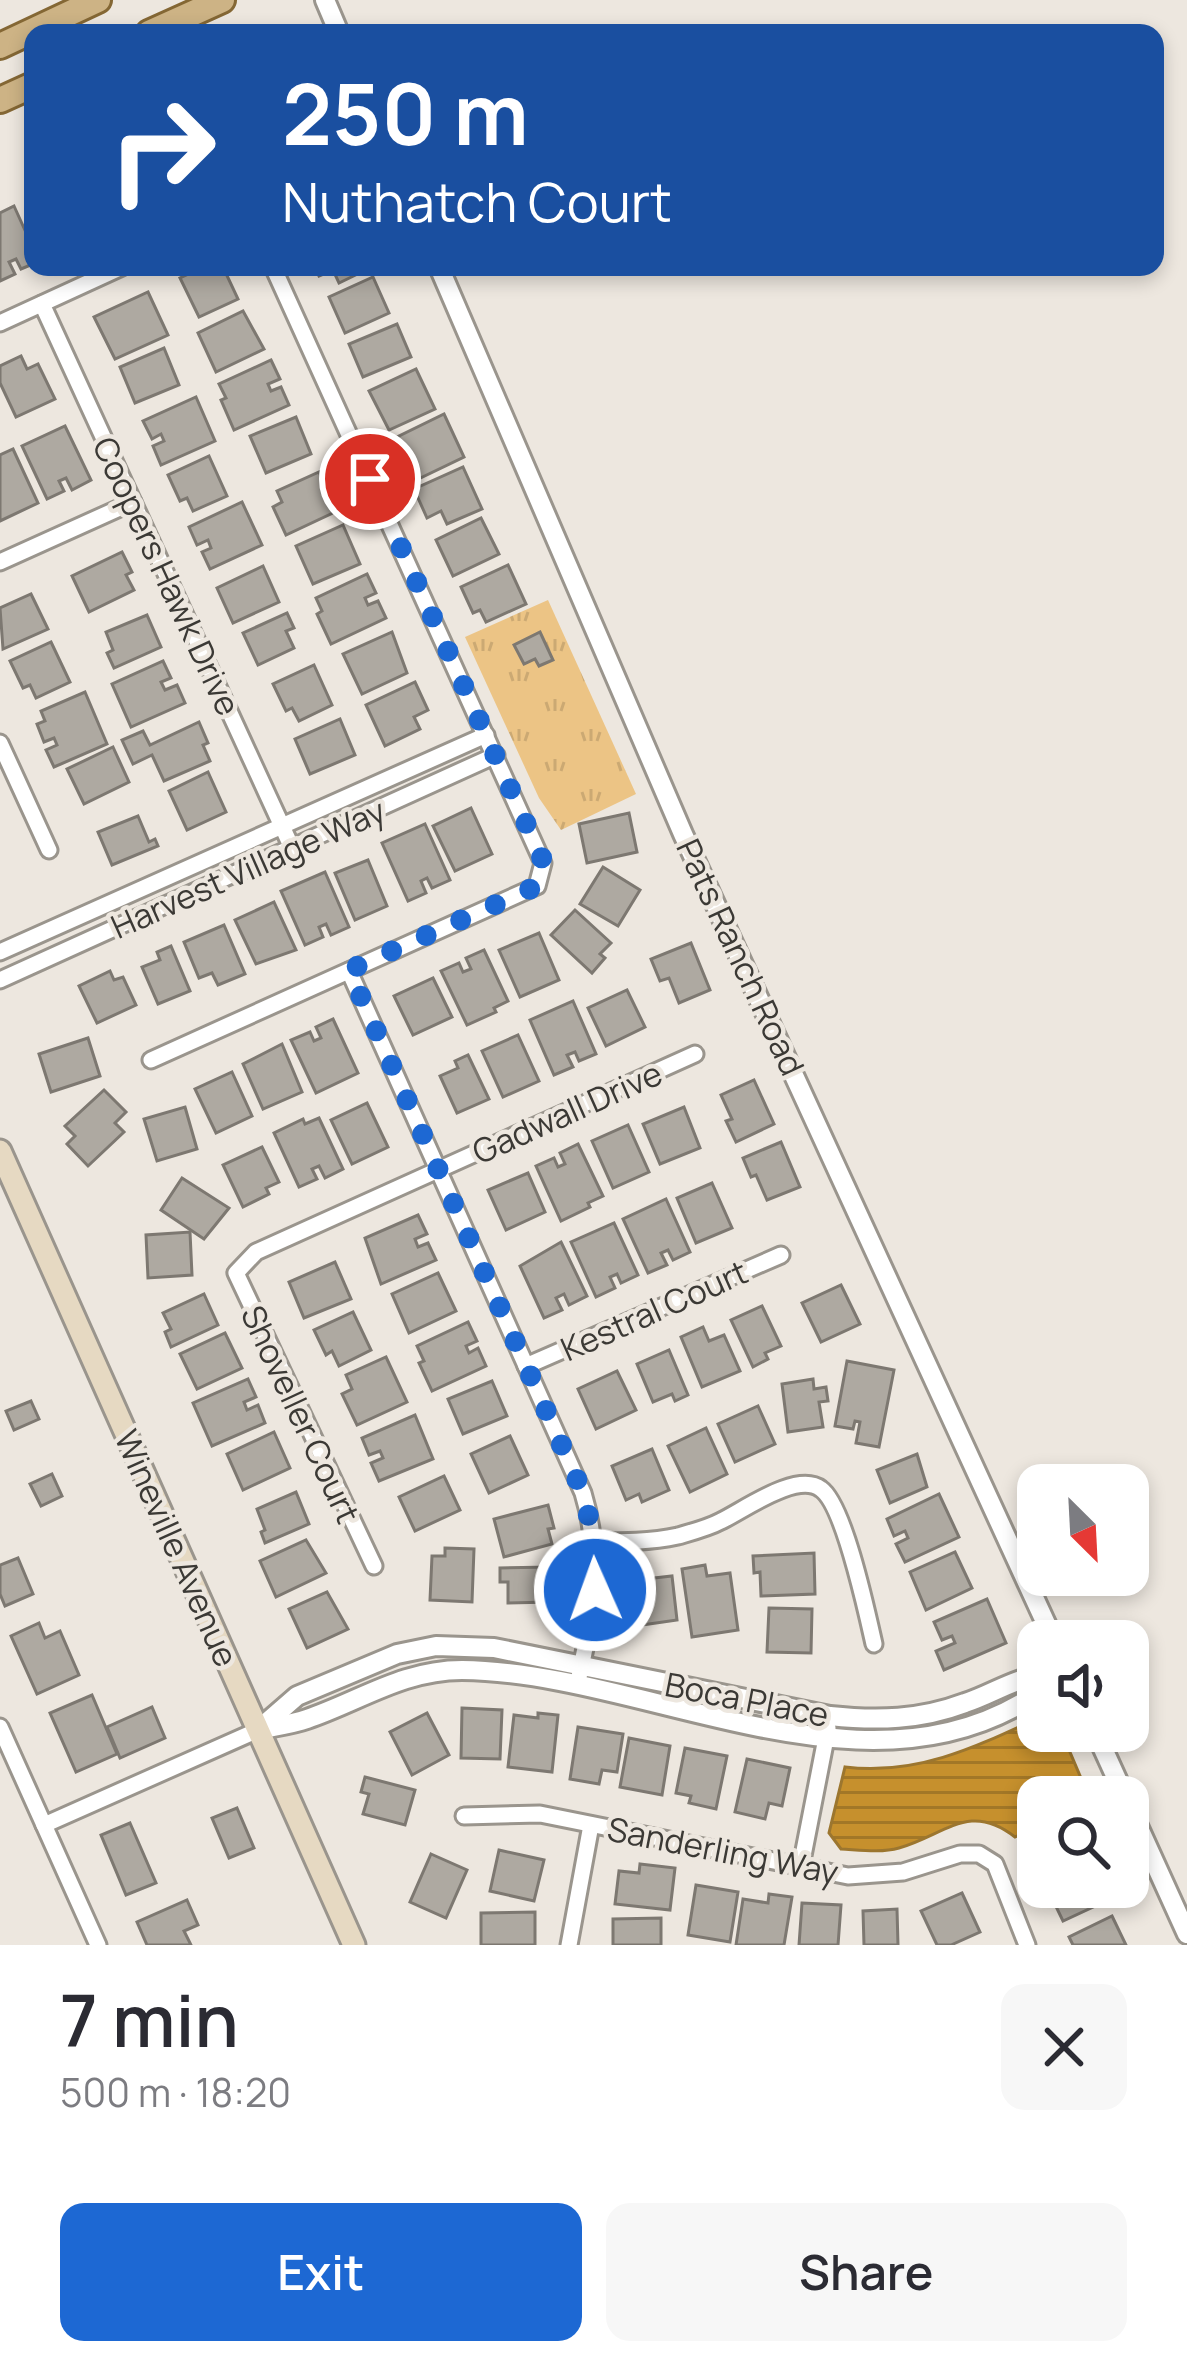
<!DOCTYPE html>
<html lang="en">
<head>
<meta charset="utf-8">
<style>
	body { margin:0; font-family:Manrope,sans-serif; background:#f7f7f7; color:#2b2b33; height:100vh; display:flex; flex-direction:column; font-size:45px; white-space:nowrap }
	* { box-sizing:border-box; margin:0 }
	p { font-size:39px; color:#7c7c81 }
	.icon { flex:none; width:66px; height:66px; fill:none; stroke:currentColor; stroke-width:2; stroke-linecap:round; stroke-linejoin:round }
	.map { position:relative; height:1945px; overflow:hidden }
	.side { display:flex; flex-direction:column; background:#fff; flex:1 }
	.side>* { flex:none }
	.top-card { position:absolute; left:24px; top:24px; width:1140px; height:252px; border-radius:24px; box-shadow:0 6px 18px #0003; background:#1a4fa0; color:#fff; overflow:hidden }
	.needle { width:78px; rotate:156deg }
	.controls { position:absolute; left:1017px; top:1464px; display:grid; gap:24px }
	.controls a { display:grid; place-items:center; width:132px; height:132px; border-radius:24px; background:#fff; box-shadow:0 6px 18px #0003; font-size:60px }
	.pin { position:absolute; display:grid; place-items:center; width:102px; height:102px; color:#fff; margin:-51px; border:6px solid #fff; border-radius:50%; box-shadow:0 3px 12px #0007 }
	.me { position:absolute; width:132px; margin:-66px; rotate:358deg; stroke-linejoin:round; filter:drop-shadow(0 0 9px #0008) }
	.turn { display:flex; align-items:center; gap:42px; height:252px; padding:0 60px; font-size:54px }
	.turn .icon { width:156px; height:156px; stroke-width:2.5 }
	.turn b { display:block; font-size:84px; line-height:102px }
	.round { display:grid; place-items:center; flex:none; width:126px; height:126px; border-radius:24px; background:#f7f7f7 }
	.head { display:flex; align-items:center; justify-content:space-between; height:204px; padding:0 60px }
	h1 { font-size:72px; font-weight:600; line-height:90px }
	.primary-button { display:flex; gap:24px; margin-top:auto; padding:24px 60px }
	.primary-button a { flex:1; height:138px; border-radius:24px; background:#1d68d3; color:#fff; font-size:48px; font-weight:600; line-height:138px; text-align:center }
	.primary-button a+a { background:#f7f7f7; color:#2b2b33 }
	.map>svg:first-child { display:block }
	.park { fill:url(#park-tufts) }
	.water { fill:url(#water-rules); stroke:#9c762f; stroke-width:3 }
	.building { fill:#aea9a1; stroke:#7d7871; stroke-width:3 }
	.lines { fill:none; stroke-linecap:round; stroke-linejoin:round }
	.minor-casing { stroke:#9a958d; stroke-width:21 }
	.tertiary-casing { stroke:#9a958d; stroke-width:24 }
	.secondary-casing { stroke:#9a958d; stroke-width:27 }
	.primary-casing { stroke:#846734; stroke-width:30 }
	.minor { stroke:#fff; stroke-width:15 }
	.tertiary { stroke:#fff; stroke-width:18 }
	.secondary { stroke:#e6d9c2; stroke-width:21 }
	.primary { stroke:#cdb385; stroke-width:24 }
	.route { stroke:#1d68d3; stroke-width:21; stroke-dasharray:0 37.8 }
	.labels { text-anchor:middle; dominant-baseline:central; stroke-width:9; stroke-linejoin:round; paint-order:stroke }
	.street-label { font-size:33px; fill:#3b3935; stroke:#ede7df }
</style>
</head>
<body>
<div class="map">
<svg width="1187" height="1945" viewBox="0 0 1187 1945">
	<defs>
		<pattern id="park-tufts" width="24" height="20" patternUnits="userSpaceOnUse" patternTransform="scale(3)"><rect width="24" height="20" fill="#ecc485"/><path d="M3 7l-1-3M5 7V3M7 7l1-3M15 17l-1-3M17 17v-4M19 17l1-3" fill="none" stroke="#cba973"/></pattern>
		<pattern id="water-rules" width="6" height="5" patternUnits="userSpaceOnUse" patternTransform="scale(3)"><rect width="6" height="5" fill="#c6902d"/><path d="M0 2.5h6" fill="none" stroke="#a27727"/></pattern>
	</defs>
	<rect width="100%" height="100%" fill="#ede7df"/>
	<polygon class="park" points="548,600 636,794 561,830 539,798 465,637"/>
	<path class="water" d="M 1038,1718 L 1038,1731 L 1061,1731 L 1089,1797 L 1038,1797 L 1038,1826 L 1015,1837 C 969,1801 945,1835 899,1848 C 881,1853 860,1850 841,1849 L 829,1833 L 845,1767 C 916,1776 976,1747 1038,1718 Z"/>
	<g class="building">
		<polygon points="14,206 33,248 33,264 21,269 16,259 9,262 15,274 0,281 0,213"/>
		<polygon points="204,267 223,267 238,299 199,317 180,278"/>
		<polygon points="315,267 372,267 339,283 333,270 319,276"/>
		<polygon points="373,277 389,313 345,333 329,297"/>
		<polygon points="148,292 168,335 115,359 94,317"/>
		<polygon points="243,311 264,349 216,372 198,333"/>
		<polygon points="397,324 411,357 363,377 349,344"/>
		<polygon points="164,348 179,385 135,403 120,367"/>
		<polygon points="21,356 27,369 38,364 55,399 16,417 0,383 0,366"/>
		<polygon points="271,360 280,379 268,384 271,391 281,387 289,405 234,430 221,400 226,398 219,384"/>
		<polygon points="416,369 435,409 389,430 369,391"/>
		<polygon points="196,397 215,441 161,465 153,446 164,441 161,434 152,439 143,421"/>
		<polygon points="444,414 464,457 410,483 402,465 414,460 410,452 401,456 393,439"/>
		<polygon points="296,417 311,454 266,473 250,436"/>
		<polygon points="65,426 91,480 72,490 66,478 59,481 64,491 47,499 22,446"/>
		<polygon points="13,449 38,503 0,521 0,455"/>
		<polygon points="209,456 227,496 193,511 187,498 180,501 168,475"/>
		<polygon points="463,467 482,509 447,524 441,511 427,518 414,489"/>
		<polygon points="319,472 337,511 286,535 273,507 282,502 277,491"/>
		<polygon points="242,502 262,545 210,569 202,552 211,548 208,540 197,545 189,527"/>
		<polygon points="481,518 499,554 453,576 436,540"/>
		<polygon points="343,525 360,564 313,584 296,546"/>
		<polygon points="122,552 132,572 126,575 134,590 89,612 72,576"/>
		<polygon points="508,565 526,604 486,622 480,610 473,613 461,587"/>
		<polygon points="263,566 279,602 233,623 217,588"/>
		<polygon points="367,574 376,593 365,598 368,605 378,601 386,618 331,644 317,614 322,611 316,598"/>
		<polygon points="31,594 48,629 3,649 0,608"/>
		<polygon points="287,613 294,628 286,631 294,648 258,665 243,633"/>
		<polygon points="147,615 161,647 114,668 107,653 113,650 106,632"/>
		<polygon points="392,632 407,673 362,694 343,654"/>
		<polygon points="540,632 553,660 539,666 535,659 524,664 514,645"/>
		<polygon points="51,642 70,682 36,698 30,685 23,688 10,661"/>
		<polygon points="163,661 171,678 161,682 165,690 177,685 185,703 131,727 112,684"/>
		<polygon points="314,665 332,705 299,721 292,708 286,711 273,684"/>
		<polygon points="415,682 428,710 414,717 420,729 385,746 366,705"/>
		<polygon points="85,692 107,744 54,767 46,750 57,745 54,738 44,742 37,724 45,721 41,711"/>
		<polygon points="340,719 355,755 310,774 295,739"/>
		<polygon points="199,722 208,743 203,745 210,761 164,781 152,755 133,764 122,740 143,731 150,745"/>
		<polygon points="113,747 129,782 84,804 67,769"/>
		<polygon points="208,772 226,812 187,830 169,791"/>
		<polygon points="471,808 492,854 455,871 433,826"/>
		<polygon points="629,813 637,852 587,863 579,824"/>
		<polygon points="138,816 149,842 155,839 158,846 112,865 98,832"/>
		<polygon points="425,824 450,880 432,888 427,878 421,881 426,893 408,901 382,843"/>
		<polygon points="368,860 387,906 355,920 335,873"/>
		<polygon points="603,867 640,890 618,926 580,904"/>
		<polygon points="325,872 349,927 331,935 326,924 319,927 323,937 305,945 281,891"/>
		<polygon points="274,902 296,950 256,964 235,920"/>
		<polygon points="575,910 611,943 600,954 605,958 592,973 551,935"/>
		<polygon points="224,925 245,974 218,985 212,973 199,978 184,942"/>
		<polygon points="539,933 559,980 520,997 499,950"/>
		<polygon points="691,943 710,990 679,1003 669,978 660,981 651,959"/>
		<polygon points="171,946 190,991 158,1004 142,967 160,960 157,952"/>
		<polygon points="484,950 508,1001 494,1008 496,1012 467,1025 441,971 459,963 463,972 471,969 466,958"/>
		<polygon points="110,971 114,980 123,977 136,1005 97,1023 79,986"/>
		<polygon points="433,978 452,1017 413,1035 394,996"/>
		<polygon points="627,990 645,1027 606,1046 588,1008"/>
		<polygon points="573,1001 596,1054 579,1061 575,1052 567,1055 573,1067 554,1075 530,1020"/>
		<polygon points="333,1019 358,1073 316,1093 291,1040 310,1032 314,1041 321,1038 316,1027"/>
		<polygon points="518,1035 539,1081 503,1097 482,1051"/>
		<polygon points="88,1038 100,1076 51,1092 39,1054"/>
		<polygon points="282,1044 302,1092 263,1109 243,1064"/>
		<polygon points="468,1055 489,1099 457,1113 440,1076 458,1068 455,1061"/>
		<polygon points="232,1072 252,1116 216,1133 195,1089"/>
		<polygon points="754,1080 774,1124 736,1142 726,1121 732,1119 721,1095"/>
		<polygon points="104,1090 126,1112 115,1123 124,1132 88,1166 67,1144 75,1136 65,1126"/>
		<polygon points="367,1103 388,1147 352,1164 331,1120"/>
		<polygon points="185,1107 197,1149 157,1161 144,1119"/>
		<polygon points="684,1107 700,1148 660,1164 643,1124"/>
		<polygon points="319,1118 343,1169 325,1178 319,1166 312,1169 317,1179 299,1187 274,1133 303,1119 305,1124"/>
		<polygon points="628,1125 649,1172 613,1188 592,1141"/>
		<polygon points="781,1142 800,1187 767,1200 756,1175 751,1177 743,1158"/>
		<polygon points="578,1144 603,1196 588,1203 590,1207 561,1221 536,1166 554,1158 558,1167 565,1164 560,1153"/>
		<polygon points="262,1147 279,1182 266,1188 269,1194 243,1207 223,1165"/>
		<polygon points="528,1173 545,1212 506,1230 488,1190"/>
		<polygon points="182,1178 229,1208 204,1239 161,1210"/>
		<polygon points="712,1183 732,1228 696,1243 677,1198"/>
		<polygon points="666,1199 690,1252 673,1260 668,1250 661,1253 667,1265 648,1273 623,1219"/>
		<polygon points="418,1215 427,1234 415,1239 418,1247 428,1243 436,1260 381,1284 365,1238"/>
		<polygon points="614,1223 638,1275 621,1283 617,1274 610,1277 615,1288 596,1297 571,1242"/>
		<polygon points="190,1232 192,1275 148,1278 146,1235"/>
		<polygon points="561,1242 587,1296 569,1305 564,1294 556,1298 562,1310 544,1318 520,1266"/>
		<polygon points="335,1262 351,1299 304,1318 289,1282"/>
		<polygon points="438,1273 456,1311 409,1333 392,1294"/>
		<polygon points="841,1285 860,1324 821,1342 802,1303"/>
		<polygon points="204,1294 218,1325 171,1347 165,1332 171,1329 163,1313"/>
		<polygon points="762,1306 781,1346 765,1353 768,1359 753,1367 731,1320"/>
		<polygon points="353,1312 371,1350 339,1366 332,1351 326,1355 314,1330"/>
		<polygon points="468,1322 477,1341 466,1346 469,1353 478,1348 486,1366 432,1391 419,1363 424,1361 417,1346"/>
		<polygon points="703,1327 709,1341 724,1335 740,1371 702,1387 681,1337"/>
		<polygon points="225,1333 242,1368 197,1389 180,1354"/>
		<polygon points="669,1350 688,1395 675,1401 672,1394 653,1402 637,1364"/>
		<polygon points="386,1357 407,1402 357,1425 342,1394 352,1389 346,1375"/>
		<polygon points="847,1361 894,1370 879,1447 856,1443 860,1422 855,1421 853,1429 835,1426"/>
		<polygon points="617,1371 636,1410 596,1429 578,1389"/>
		<polygon points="248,1379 256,1397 244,1402 247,1410 258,1405 265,1423 212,1446 193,1403"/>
		<polygon points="813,1379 814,1389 826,1387 828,1401 819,1402 823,1427 788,1432 782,1384"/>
		<polygon points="492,1381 507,1416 463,1434 448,1399"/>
		<polygon points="31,1401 39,1419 14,1430 6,1411"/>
		<polygon points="758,1406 775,1444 735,1462 718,1424"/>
		<polygon points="415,1415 433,1459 379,1481 371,1463 383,1458 380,1451 369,1455 362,1438"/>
		<polygon points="706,1428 727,1474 690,1492 668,1446"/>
		<polygon points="274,1432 290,1468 243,1490 227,1454"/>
		<polygon points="510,1436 528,1475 489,1493 471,1454"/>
		<polygon points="652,1449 669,1490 642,1502 639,1494 626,1500 612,1466"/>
		<polygon points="917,1454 927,1487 890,1503 877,1470"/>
		<polygon points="52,1474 62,1496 41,1506 30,1484"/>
		<polygon points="444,1476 460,1510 415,1531 399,1497"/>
		<polygon points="296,1492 309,1524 265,1543 261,1532 265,1530 257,1509"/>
		<polygon points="939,1494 959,1537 905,1562 896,1544 908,1538 905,1531 894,1536 887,1519"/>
		<polygon points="548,1505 554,1528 548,1529 552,1544 504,1557 494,1519"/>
		<polygon points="306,1540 326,1573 276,1597 260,1561"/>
		<polygon points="445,1548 474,1549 472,1602 430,1600 432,1556 445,1556"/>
		<polygon points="955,1552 972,1588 926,1610 910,1572"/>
		<polygon points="814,1553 815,1594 761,1596 760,1572 754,1573 753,1556"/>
		<polygon points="18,1558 33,1594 5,1606 0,1594 0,1565"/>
		<polygon points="705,1565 707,1576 730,1573 738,1630 692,1637 682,1569"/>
		<polygon points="550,1567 550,1602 508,1603 508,1582 500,1582 500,1568"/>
		<polygon points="672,1576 677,1620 642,1625 636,1580"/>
		<polygon points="327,1592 348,1629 307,1648 289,1609"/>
		<polygon points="987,1599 1006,1643 944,1670 936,1651 955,1643 952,1636 942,1640 934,1622"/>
		<polygon points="769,1608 812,1609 811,1653 767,1652"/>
		<polygon points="39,1623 45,1638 60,1631 79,1675 37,1694 11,1636"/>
		<polygon points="92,1695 117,1754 76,1772 50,1713"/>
		<polygon points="152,1707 165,1738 120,1758 107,1727"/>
		<polygon points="462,1708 502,1710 500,1759 461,1758"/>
		<polygon points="427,1713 449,1755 412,1775 390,1732"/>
		<polygon points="538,1713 558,1715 552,1772 508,1767 514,1715 538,1718"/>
		<polygon points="578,1727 623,1734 617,1772 602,1770 599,1784 570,1779"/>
		<polygon points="629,1738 670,1746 662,1795 620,1787"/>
		<polygon points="685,1748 727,1756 716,1809 689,1803 691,1796 676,1793"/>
		<polygon points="747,1759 790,1768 782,1806 769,1803 765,1819 735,1812"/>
		<polygon points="365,1777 415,1790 405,1825 363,1814 369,1794 361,1792"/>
		<polygon points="237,1808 254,1848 229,1858 212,1818"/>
		<polygon points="130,1823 156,1883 126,1895 101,1835"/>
		<polygon points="499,1850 544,1860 534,1901 490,1891"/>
		<polygon points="431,1854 467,1870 446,1918 410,1902"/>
		<polygon points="640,1864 675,1868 670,1910 615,1904 619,1871 639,1873"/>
		<polygon points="696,1885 738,1892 730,1942 688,1935"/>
		<polygon points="1054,1887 1100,1887 1106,1901 1063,1921 1048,1890"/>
		<polygon points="962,1893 980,1932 951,1945 937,1945 921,1911"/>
		<polygon points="769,1894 792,1897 784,1945 736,1945 743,1899 768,1903"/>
		<polygon points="187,1900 198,1925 184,1931 191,1945 147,1945 137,1922"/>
		<polygon points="802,1903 841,1905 838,1945 799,1945"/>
		<polygon points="897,1909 898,1945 864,1945 863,1911"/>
		<polygon points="535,1912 535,1945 481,1945 481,1913"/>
		<polygon points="1112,1916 1126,1945 1073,1945 1069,1937"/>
		<polygon points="661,1918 661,1945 613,1945 613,1919"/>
	</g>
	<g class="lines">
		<g class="minor-casing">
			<g id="minor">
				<polyline points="42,304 292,848"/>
				<polyline points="0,323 122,267"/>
				<polyline points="0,562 133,502"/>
				<polyline points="0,743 49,850"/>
				<polyline points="0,952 486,735"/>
				<path d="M 349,971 L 583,1493 C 602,1555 593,1614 579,1677"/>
				<polyline points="0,980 496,755"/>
				<polyline points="151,1060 537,886 543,863 273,267"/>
				<polyline points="526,1366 781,1255"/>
				<path d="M 595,1542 C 623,1542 650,1542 678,1536 C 692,1532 708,1528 721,1521 C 744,1510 797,1471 821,1489 C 844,1505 867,1613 874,1644"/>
				<polyline points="374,1566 236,1273 256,1252 695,1054"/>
				<polyline points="0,1727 98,1945"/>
				<polyline points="464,1816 540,1814 848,1876 903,1872 960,1854 979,1854 995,1864 1027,1945"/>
				<polyline points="44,1825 258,1730"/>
				<polyline points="801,1866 828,1728"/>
				<polyline points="569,1945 591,1825"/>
			</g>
		</g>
		<g class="tertiary-casing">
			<g id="tertiary">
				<polyline points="325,0 339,33"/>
				<polyline points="439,267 683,834 1054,1641"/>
				<path d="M 262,1729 C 277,1726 293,1724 307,1719 C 360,1701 403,1670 462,1670 C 648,1672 865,1810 1038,1693"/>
				<path d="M 258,1730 L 297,1696 L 397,1654 L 436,1646 L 494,1648 L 830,1716 C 877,1721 920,1720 965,1703 C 990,1695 1012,1680 1038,1675"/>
				<polyline points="1095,1731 1125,1797"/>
				<polyline points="1128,1804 1187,1934"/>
			</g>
		</g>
		<g class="secondary-casing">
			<polyline id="secondary" points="0,1151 354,1945"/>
		</g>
		<g class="primary-casing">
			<g id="primary">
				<polyline points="149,33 222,0"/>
				<polyline points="0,46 98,0"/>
				<polyline points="0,100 33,85"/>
			</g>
		</g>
		<use href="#minor" class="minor"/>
		<use href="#tertiary" class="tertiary"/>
		<use href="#secondary" class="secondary"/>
		<use href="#primary" class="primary"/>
	</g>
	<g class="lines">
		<polyline class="route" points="370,479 544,863 537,886 349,970 583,1493 595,1543 595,1590"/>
	</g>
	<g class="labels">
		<g class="street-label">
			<text transform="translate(167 576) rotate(65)">Coopers Hawk Drive</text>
			<text transform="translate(248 868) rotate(-24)">Harvest Village Way</text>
			<text transform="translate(741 957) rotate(65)">Pats Ranch Road</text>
			<text transform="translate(567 1112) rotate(-24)">Gadwall Drive</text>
			<text transform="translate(654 1310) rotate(-24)">Kestral Court</text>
			<text transform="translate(301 1414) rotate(65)">Shoveller Court</text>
			<text transform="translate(177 1548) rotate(66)">Wineville Avenue</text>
			<text transform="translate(747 1699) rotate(11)">Boca Place</text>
			<text transform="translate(723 1850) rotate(11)">Sanderling Way</text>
		</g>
	</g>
</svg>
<div class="controls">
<a><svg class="needle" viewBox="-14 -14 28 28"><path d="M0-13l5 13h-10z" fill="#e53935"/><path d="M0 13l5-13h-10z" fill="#7c7c81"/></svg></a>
<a><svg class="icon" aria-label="sound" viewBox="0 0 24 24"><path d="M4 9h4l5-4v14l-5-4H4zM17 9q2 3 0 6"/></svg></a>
<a><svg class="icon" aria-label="search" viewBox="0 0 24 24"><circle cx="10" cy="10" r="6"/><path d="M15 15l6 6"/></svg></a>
</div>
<div class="pin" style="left:370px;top:479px;background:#d93025"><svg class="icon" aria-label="arrive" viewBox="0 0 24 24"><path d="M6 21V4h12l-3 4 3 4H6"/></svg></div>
<svg class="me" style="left:595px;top:1590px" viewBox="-20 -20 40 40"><circle r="17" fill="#1d68d3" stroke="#fff" stroke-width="3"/><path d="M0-11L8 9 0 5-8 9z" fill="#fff"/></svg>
<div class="top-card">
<div class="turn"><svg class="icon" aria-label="right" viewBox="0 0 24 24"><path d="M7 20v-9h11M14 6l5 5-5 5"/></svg><div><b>250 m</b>Nuthatch Court</div></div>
</div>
</div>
<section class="side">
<div class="head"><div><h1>7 min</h1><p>500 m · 18:20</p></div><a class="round"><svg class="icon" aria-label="close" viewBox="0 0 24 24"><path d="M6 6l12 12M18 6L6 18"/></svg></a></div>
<div class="primary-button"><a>Exit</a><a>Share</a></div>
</section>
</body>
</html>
